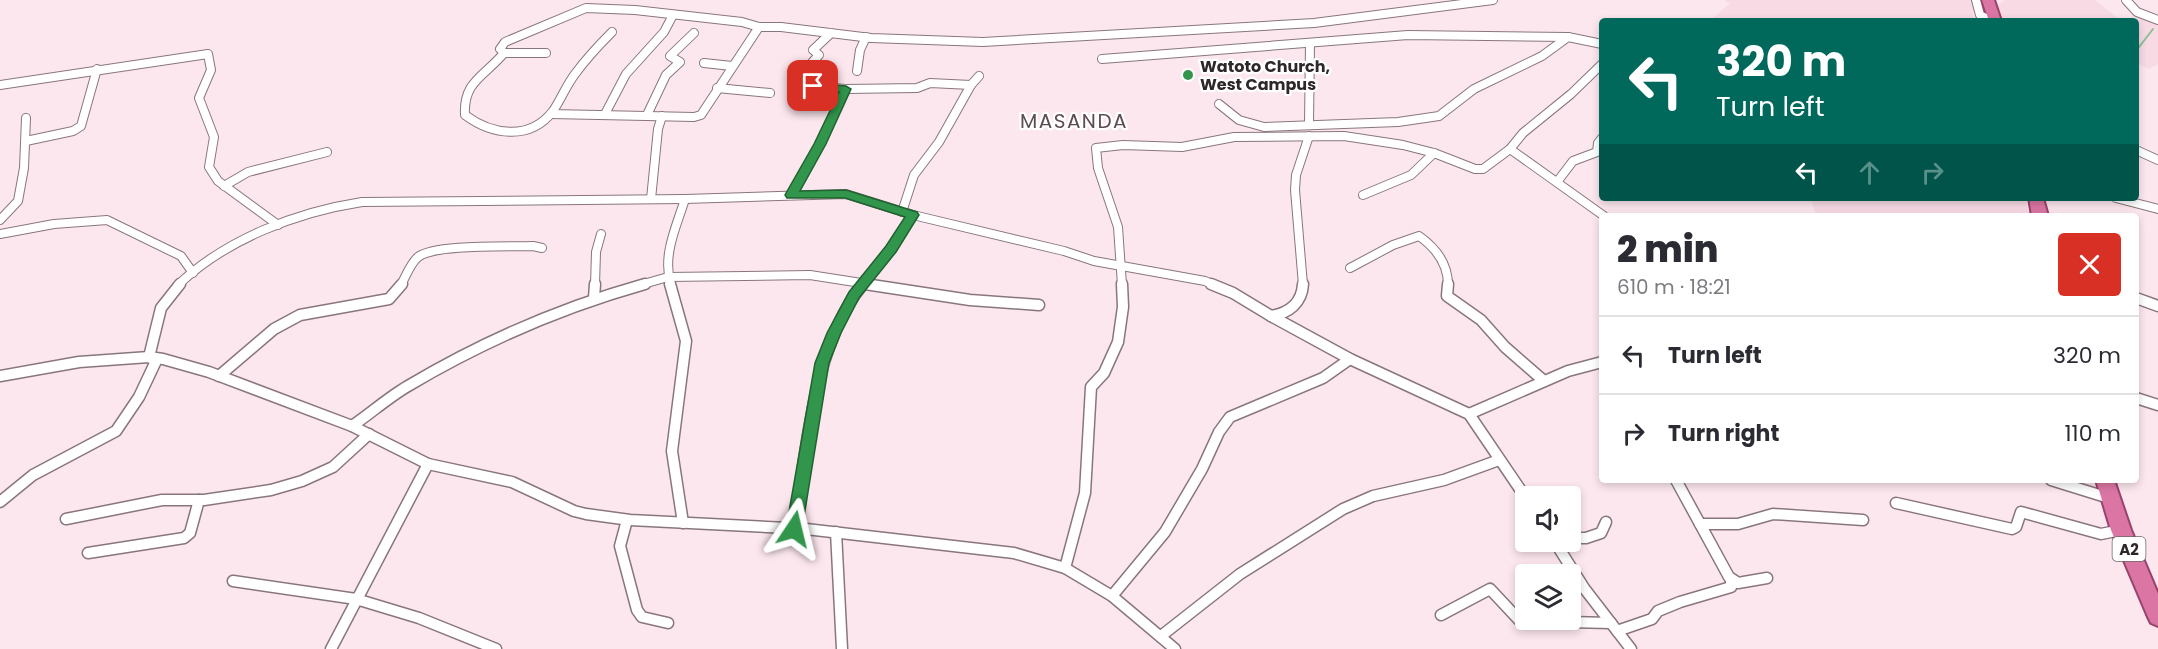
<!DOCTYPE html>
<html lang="en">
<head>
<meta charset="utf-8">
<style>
	body { margin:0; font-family:Poppins,sans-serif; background:#f2f2f3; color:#2b2b33; height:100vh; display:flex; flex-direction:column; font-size:22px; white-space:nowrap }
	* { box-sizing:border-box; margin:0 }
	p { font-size:20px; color:#7c7c81 }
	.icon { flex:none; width:33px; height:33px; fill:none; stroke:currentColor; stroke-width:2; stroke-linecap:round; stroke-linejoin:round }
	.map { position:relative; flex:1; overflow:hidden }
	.details { position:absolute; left:1599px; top:213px; width:540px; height:270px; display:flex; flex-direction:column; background:#fff; border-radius:6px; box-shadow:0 3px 9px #0003 }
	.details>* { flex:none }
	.banner { position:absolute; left:1599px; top:18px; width:540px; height:183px; border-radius:6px; box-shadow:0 3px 9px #0003; background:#00695c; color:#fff; overflow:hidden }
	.tools { position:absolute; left:1515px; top:486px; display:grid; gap:12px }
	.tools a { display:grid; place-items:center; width:66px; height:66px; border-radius:6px; background:#fff; box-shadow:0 3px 9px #0003; font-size:30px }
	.pin { position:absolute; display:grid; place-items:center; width:51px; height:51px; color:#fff; margin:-26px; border-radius:12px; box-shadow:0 3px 9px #0006 }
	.me { position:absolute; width:66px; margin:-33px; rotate:10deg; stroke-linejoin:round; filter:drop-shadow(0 0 4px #0008) }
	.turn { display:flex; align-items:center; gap:21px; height:126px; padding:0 18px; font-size:27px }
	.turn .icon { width:78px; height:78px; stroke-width:2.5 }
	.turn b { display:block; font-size:42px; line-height:51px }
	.lanes { display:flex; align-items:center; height:57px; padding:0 18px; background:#0003; justify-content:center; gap:30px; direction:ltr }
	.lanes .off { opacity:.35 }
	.round { display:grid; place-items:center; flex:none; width:63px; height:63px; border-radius:6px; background:#f2f2f3 }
	.overview { display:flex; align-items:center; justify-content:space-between; height:102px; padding:0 18px }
	h1 { font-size:36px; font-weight:800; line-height:45px }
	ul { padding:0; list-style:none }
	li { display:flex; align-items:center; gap:18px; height:78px; padding:0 18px; border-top:2px solid #e1e1e2 }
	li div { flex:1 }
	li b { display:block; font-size:22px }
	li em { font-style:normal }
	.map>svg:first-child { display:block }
	.built { fill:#f8dae5 }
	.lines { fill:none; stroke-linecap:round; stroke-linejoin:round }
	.stream { stroke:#8ebe95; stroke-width:2 }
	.minor-far1-casing { stroke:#89767c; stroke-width:10 }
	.minor-casing { stroke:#89767c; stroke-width:13 }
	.trunk-casing { stroke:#99436a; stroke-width:4 }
	.minor-far1 { stroke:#fff; stroke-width:8 }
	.minor { stroke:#fff; stroke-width:10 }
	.trunk { fill:#db76a4; fill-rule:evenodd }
	.route { fill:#31964b; stroke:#206231; stroke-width:1.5 }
	.poi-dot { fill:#31964b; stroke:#fff; stroke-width:2 }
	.labels { text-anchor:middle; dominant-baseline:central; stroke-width:4.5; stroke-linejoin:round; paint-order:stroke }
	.shield { fill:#fff; stroke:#6d6769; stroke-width:1.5 }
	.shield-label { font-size:15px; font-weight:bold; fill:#2e2629 }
	.poi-label { font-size:16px; font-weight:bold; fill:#2e2629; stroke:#fff; text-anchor:start }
	.quarter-label { font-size:20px; letter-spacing:1.5px; fill:#5e4c52; stroke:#fff }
</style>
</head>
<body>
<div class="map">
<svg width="2158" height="649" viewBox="0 0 2158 649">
	<rect width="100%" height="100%" fill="#fde7ef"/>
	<g class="built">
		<polygon points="1724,0 1978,0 1982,1 1986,17 1973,11 1973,17 1984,21 1710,21 1730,3"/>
		<polygon points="2005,0 2095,0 2118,18 2135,19 2138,15 2158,23 2158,64 2149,69 2136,63 2136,21 2002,21 1995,11 1997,6"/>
		<polygon points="1811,198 2025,198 2029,216 1816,216"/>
	</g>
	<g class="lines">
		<polyline class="stream" points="2136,51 2153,29"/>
		<g class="minor-far1-casing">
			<g id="minor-far1">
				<polyline points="1976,0 1980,15 1992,21"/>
				<polyline points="2126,0 2137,12 2158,20"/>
				<polyline points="831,33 813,50 819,55 797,79 797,85 846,89 917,88 930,83 971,85"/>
				<polyline points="504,53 500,49 505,42 586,8 635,10 742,22 759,27 781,27 871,38 983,42 1314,23 1493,0"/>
				<path d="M 546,53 L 504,53 C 485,76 463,81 465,115 C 492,135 530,141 553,111 C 561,99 566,86 575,74 C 586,59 599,45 612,32"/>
				<polyline points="1102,59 1408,35 1568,37"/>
				<polyline points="704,63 732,66"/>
				<polyline points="1602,64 1571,94 1523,133 1510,149 1604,216"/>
				<polyline points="857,71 860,50 866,37"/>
				<polyline points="0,85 208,54 211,70 199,98 214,137 209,167 218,181 278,225"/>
				<polyline points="717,88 770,93"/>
				<polyline points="1219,104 1239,120 1264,127 1398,122 1439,116 1474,89 1542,56 1568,37 1602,44"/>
				<polyline points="551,114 694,117 701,115 759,27"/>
				<polyline points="605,114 626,74 664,32 673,15"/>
				<polyline points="647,115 666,75 680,62 670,56 694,33"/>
				<polyline points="1309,124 1310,43"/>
				<polyline points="26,141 73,131 81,126 97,69"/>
				<polyline points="2136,150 2158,160"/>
				<polyline points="1557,182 1573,161 1597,152 1598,143 1602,138"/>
				<polyline points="224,186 248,172 327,152"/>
				<polyline points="791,195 820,144 846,89"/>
				<polyline points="1363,195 1411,175 1434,153"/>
				<polyline points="2116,198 2158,209"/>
				<polyline points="651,199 658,129 662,116"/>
				<polyline points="902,212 914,175 939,142 971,85 979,76"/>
				<polyline points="0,220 18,201 24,168 26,118"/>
				<polyline points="0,234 54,224 107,220 181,256 193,273"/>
				<path d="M 1350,268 L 1393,245 L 1419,236 C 1436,248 1448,263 1448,285"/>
				<path d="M 178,285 C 226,239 297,212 362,202 L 685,199 L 846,194 L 913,215 L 1064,251 L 1094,261 L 1205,281 L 1214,285"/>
				<path d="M 401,285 C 406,276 410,264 418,257 C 435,244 509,247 533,246 L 542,248"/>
				<polyline points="595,285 596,252 601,234"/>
				<polyline points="640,285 668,277 810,275 874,285"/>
				<path d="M 671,285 C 662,255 676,228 685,199"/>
				<polyline points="862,285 891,249 913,215"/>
				<polyline points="1122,285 1118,227 1098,168 1096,148 1123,145 1182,147 1234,137 1344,136 1403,145 1434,153 1475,169 1483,169 1510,149"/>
				<polyline points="1303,285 1295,190 1296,175 1309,136"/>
			</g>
		</g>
		<g class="minor-casing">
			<g id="minor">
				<polyline points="670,284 686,341 672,451 683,523"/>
				<polyline points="865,284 970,300 1039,305"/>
				<path d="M 1211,284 L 1233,293 L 1271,316 C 1289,313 1302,303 1303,284"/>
				<polyline points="1448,284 1447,296 1481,320 1505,347 1544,381"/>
				<polyline points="594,298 595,284"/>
				<polyline points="2136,298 2158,306"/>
				<polyline points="1271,316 1350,359 1469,414 1526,498"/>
				<polyline points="0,376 79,362 149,357 163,359 209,372 352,426 428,464 512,482 574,511 586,514 630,520 806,529 1014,553 1065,568 1112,596 1175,649"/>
				<polyline points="219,376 274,329 300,315 389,299 402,284"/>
				<polyline points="2136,398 2158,405"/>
				<polyline points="1469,414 1568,371 1602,362"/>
				<path d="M 352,426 C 371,413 389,397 408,386 C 482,342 563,307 645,284"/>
				<polyline points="1676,480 1729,577 1738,583 1767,578"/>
				<polyline points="2051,480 2109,498"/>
				<polyline points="0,502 33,475 116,431 139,397 156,361 149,357 161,308 180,284"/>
				<polyline points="1896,503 2012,529 2016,527 2021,512 2101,534 2121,530"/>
				<polyline points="66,519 162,500 204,500 271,490 302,481 333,467 369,434"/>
				<polyline points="627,520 620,546 637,610 642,617 668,623"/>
				<polyline points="1700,524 1738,524 1773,514 1863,520"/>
				<path d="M 794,529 C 807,450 812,347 863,284"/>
				<polyline points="836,532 842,649"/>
				<polyline points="1570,538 1586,538 1601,533 1606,522"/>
				<polyline points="1555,542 1584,588 1631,649"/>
				<polyline points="88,553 184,538 190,533 199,500"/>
				<polyline points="1065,568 1085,493 1091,387 1104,373 1118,342 1123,307 1122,284"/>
				<polyline points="233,581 356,599 419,618 496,649"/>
				<polyline points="1112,596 1165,532 1202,469 1219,432 1230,417 1323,378 1350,359"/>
				<polyline points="1441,615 1490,589 1520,621 1611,623"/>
				<polyline points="1617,631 1652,619 1658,611 1680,602 1731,587 1731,579"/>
				<polyline points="1161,636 1240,574 1343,509 1373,496 1444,480 1499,460"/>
				<polyline points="331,649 428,464"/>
			</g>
		</g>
		<g class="trunk-casing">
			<g id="trunk">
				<polygon points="1982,0 1994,0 2001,21 1989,21"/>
				<polygon points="2029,198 2043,198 2048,216 2032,216"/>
				<polygon points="2096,480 2114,480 2131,530 2158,594 2158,626 2151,623 2148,617 2111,530"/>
			</g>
		</g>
		<use href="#minor-far1" class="minor-far1"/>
		<use href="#minor" class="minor"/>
		<use href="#trunk" class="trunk"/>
	</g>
	<polygon class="route" points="813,83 846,86 851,89 826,144 800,191 846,190 917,212 919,215 896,252 859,298 841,333 829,363 802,529 800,534 794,535 789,534 786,529 815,363 827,333 849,292 886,246 905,217 845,198 787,198 785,195 814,144 839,92 809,89 808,86"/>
	<circle class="poi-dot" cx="1188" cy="75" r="6"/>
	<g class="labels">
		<rect class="shield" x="2112.5" y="537" width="33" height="24" rx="4.5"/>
		<g class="shield-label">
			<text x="2129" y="549">A2</text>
		</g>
		<g class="poi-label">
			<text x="1200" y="66">Watoto Church,<tspan x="1200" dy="18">West Campus</tspan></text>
		</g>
		<g class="quarter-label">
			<text x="1074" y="121">MASANDA</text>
		</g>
	</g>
</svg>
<div class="tools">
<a><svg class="icon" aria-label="sound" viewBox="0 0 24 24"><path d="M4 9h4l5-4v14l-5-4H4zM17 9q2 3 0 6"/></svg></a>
<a><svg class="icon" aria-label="layers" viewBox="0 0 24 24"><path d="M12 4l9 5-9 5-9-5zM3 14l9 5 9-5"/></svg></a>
</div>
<div class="pin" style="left:813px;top:86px;background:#d93025"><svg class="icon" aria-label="arrive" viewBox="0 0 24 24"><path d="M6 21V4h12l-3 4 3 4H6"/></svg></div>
<svg class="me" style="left:794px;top:529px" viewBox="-20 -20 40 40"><path d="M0-17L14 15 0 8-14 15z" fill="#31964b" stroke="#fff" stroke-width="4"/></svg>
<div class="banner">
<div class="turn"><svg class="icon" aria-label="left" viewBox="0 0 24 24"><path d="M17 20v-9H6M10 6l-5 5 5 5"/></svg><div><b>320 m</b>Turn left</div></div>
<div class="lanes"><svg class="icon" aria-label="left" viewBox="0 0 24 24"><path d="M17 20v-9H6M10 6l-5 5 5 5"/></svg><svg class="icon off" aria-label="ahead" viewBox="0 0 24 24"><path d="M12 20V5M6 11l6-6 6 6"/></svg><svg class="icon off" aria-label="right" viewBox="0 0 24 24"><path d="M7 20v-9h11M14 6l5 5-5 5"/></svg></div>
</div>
<section class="details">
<div class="overview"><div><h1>2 min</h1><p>610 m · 18:21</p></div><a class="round" style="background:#d93025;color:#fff"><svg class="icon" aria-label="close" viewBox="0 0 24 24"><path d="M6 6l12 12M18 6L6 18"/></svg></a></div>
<ul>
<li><svg class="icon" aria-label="left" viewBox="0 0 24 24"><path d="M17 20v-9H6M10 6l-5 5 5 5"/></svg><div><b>Turn left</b></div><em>320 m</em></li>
<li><svg class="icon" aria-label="right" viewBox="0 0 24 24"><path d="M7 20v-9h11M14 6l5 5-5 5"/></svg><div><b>Turn right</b></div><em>110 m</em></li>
</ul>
</section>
</div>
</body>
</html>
